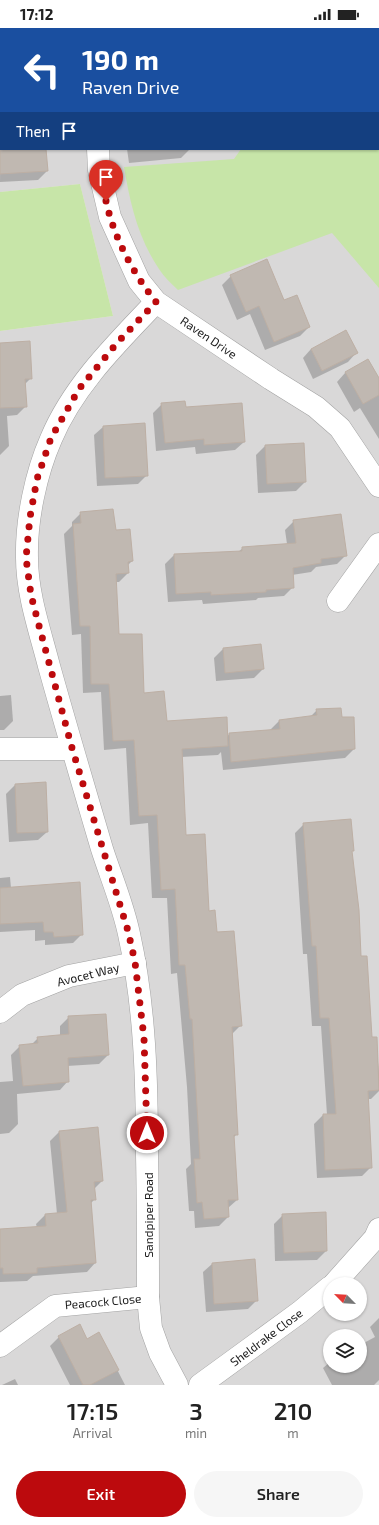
<!DOCTYPE html>
<html lang="en">
<head>
<meta charset="utf-8">
<style>
	body { margin:0; font-family:"Exo 2",sans-serif; background:#f6f6f6; color:#222; height:100vh; display:flex; flex-direction:column; font-size:15px; white-space:nowrap }
	* { box-sizing:border-box; margin:0 }
	p { font-size:13px; color:#767676 }
	.icon { flex:none; width:22px; height:22px; fill:none; stroke:currentColor; stroke-width:2; stroke-linecap:round; stroke-linejoin:round }
	.map { position:relative; height:1357px; overflow:hidden }
	.side { display:flex; flex-direction:column; background:#fff; flex:1 }
	.side>* { flex:none }
	.guide { position:absolute; left:0px; top:0px; width:379px; height:122px; box-shadow:0 1px 3px #0004; background:#1a4fa0; color:#fff; overflow:hidden }
	.needle { width:26px; rotate:294deg }
	.controls { position:absolute; left:323px; top:1249px; display:grid; gap:8px }
	.controls a { display:grid; place-items:center; width:44px; height:44px; border-radius:50%; background:#fff; box-shadow:0 1px 3px #0004; font-size:20px }
	.pin { position:absolute; display:grid; place-items:center; width:34px; height:34px; color:#fff; margin:-41px -17px; border-radius:50% 50% 50% 0; rotate:-45deg; box-shadow:0 0 4px #0007 }
	.pin .icon { rotate:45deg }
	.me { position:absolute; width:44px; margin:-22px; rotate:0deg; stroke-linejoin:round; filter:drop-shadow(0 0 3px #0008) }
	.turn { display:flex; align-items:center; gap:14px; height:84px; padding:0 16px; font-size:18px }
	.turn .icon { width:52px; height:52px; stroke-width:2.5 }
	.turn b { display:block; font-size:28px; line-height:34px }
	.then { display:flex; align-items:center; height:38px; padding:0 16px; background:#0003; gap:8px; font-size:15px }
	.eta { display:flex; justify-content:space-evenly; align-items:center; height:68px; text-align:center }
	.eta b { font-size:24px; font-weight:600; line-height:28px }
	.button { display:flex; gap:8px; margin-top:auto; padding:8px 16px }
	.button a { flex:1; height:46px; border-radius:24px; background:#bc0a0d; color:#fff; font-size:16px; font-weight:600; line-height:46px; text-align:center }
	.button a+a { background:#f6f6f6; color:#222 }
	.status { display:flex; justify-content:space-between; align-items:center; height:28px; padding:0 20px; background:#fff; direction:ltr }
	.status svg { height:11px; fill:currentColor }
	.map>svg:first-child { display:block }
	.residential { fill:#d9d8d8; fill-rule:evenodd }
	.grass { fill:#c7e5a8 }
	.shadow { fill:#0003 }
	.building { fill:#c0b8b1; stroke:#bdafa4 }
	.lines { fill:none; stroke-linecap:round; stroke-linejoin:round }
	.minor-casing { stroke:#a2a2a2; stroke-width:23 }
	.minor { stroke:#fff; stroke-width:22 }
	.route { stroke:#bc0a0d; stroke-width:7; stroke-dasharray:0 12.6 }
	.labels { text-anchor:middle; dominant-baseline:central; stroke-width:3; stroke-linejoin:round; paint-order:stroke }
	.street-label { font-size:12px; fill:#1b1b1b; stroke:#fff }
</style>
</head>
<body>
<div class="status"><b>17:12</b><svg viewBox="0 0 49 12"><path d="M0 12V9h3v3zM5 12V6h3v6zM10 12V3h3v9zM15 12V0h3v12zM26 1h20v11H26zM47 4h2v5h-2z"/></svg></div>
<div class="map">
<svg width="379" height="1357" viewBox="0 0 379 1357">
	<rect width="100%" height="100%" fill="#ece8e1"/>
	<path class="residential" d="M 0,0 L 379,0 L 379,1357 L 0,1357 L 0,303 L 113,288 L 80,156 L 0,164 ZM 1,1 L 378,1 L 378,121 L 1,121 ZM 330,1256 L 360,1256 L 360,1286 L 330,1286 ZM 330,1308 L 360,1308 L 360,1338 L 330,1338 Z"/>
	<g class="grass">
		<path d="M 320,0 L 379,0 L 379,260 L 332,205 L 178,262 C 171,255 164,249 159,241 C 138,210 130,175 124,139 L 234,131 L 241,121 L 378,121 L 378,1 Z"/>
		<polygon points="80,156 113,288 0,303 0,164"/>
	</g>
	<g class="shadow">
		<rect x="26" y="0" width="55" height="1"/>
		<polygon points="1,20 1,121 45,121 47,143 38,152 0,154"/>
		<polygon points="127,121 190,121 181,130 129,135"/>
		<polygon points="231,248 283,273 309,299 300,308 265,322 250,286 237,292 222,257"/>
		<polygon points="0,316 31,350 24,357 26,378 17,387 7,388 9,418 0,427"/>
		<polygon points="311,321 356,325 348,334 313,351 303,330"/>
		<polygon points="367,332 379,352 379,411 360,380 354,384 337,354 345,345"/>
		<polygon points="162,376 244,414 235,422 196,426 195,419 156,423 153,385"/>
		<polygon points="103,399 147,447 138,456 97,458 94,407"/>
		<polygon points="265,418 305,454 296,463 258,465 256,427"/>
		<polygon points="81,485 115,503 132,533 127,538 128,545 119,554 116,554 118,607 143,666 166,694 227,709 229,706 270,702 279,693 310,689 317,682 341,690 354,721 345,730 223,742 221,724 218,727 181,729 185,808 216,905 241,997 232,1006 237,1106 233,1110 237,1172 228,1180 228,1189 219,1198 195,1200 194,1183 189,1183 186,1141 191,1136 187,1059 177,945 171,946 167,870 152,870 148,795 130,797 126,720 104,722 101,664 83,665 81,606 72,607 64,506 72,498 72,494"/>
		<polygon points="294,493 346,527 337,536 316,539 311,544 292,547 293,559 284,568 258,570 256,572 203,576 202,572 168,574 165,536 174,527 238,524 243,520 287,516 285,502"/>
		<polygon points="223,621 263,641 254,650 216,653 214,630"/>
		<polygon points="11,667 13,693 4,702 0,702 0,668"/>
		<polygon points="15,757 47,804 38,812 9,814 6,766"/>
		<polygon points="304,796 353,822 351,824 360,929 371,1010 376,1010 379,1046 379,1063 371,1071 367,1071 371,1139 362,1148 317,1150 314,1096 323,1087 327,1087 321,998 312,998 307,926 303,926 295,805"/>
		<polygon points="10,849 11,860 82,906 73,915 45,917 45,912 35,913 35,902 0,904 0,850"/>
		<polygon points="69,989 108,1027 99,1036 67,1038 68,1053 60,1062 17,1066 18,1096 9,1105 0,1106 0,1054 13,1053 11,1027 20,1018 31,1017 38,1010 60,1008 60,998"/>
		<polygon points="59,1104 102,1153 94,1161 95,1171 91,1175 95,1235 87,1244 33,1248 27,1253 0,1254 0,1202 37,1200 36,1196 45,1187 57,1186 50,1113"/>
		<polygon points="283,1187 326,1223 317,1232 275,1233 274,1196"/>
		<polygon points="212,1236 257,1272 248,1281 206,1284 203,1244"/>
		<polygon points="379,1290 379,1352 374,1357 332,1357 323,1340 330,1334 330,1338 360,1338 360,1317 375,1309 370,1299"/>
		<polygon points="99,1306 125,1357 70,1357 50,1318 59,1309 87,1312"/>
		<polygon points="15,1351 18,1357 2,1357"/>
	</g>
	<g class="building">
		<polygon points="0,121 46,121 48,143 0,146"/>
		<polygon points="267,231 284,272 297,267 310,299 274,314 259,278 246,284 230,247"/>
		<polygon points="346,302 358,325 322,343 311,321"/>
		<polygon points="30,313 32,351 25,351 27,379 0,380 0,315"/>
		<polygon points="368,331 379,350 379,367 363,376 345,344"/>
		<polygon points="185,373 186,379 242,375 245,414 204,417 204,411 165,415 161,375"/>
		<polygon points="145,395 148,448 105,450 103,398"/>
		<polygon points="304,415 306,454 267,456 265,417"/>
		<polygon points="113,481 116,502 130,501 133,533 128,534 129,545 116,546 119,606 142,606 144,665 164,663 167,693 227,689 228,718 182,721 186,807 205,806 209,883 215,882 217,904 234,903 242,998 232,999 238,1107 234,1107 238,1172 228,1172 229,1189 204,1191 202,1174 197,1175 194,1131 200,1131 192,991 190,991 185,937 179,937 175,861 161,862 157,787 139,788 134,712 113,713 109,656 91,656 90,598 80,598 73,496 81,495 80,484"/>
		<polygon points="341,486 347,528 321,531 321,535 293,540 294,560 266,562 266,564 211,567 211,564 176,566 174,526 242,523 242,519 296,515 293,492"/>
		<polygon points="261,616 264,641 225,645 223,620"/>
		<polygon points="341,680 342,689 354,689 355,721 231,734 229,705 280,701 279,692 317,687 316,681"/>
		<polygon points="46,754 48,804 17,805 15,756"/>
		<polygon points="351,791 354,823 352,823 359,882 361,928 367,928 372,1009 377,1009 379,1062 368,1063 372,1140 325,1142 323,1086 336,1086 329,990 320,990 316,918 312,918 303,795"/>
		<polygon points="80,854 83,907 54,909 53,904 44,904 43,894 0,896 0,860"/>
		<polygon points="106,986 109,1027 68,1030 69,1054 23,1058 19,1017 38,1015 37,1009 69,1006 68,988"/>
		<polygon points="98,1099 103,1153 94,1154 96,1172 91,1172 96,1235 37,1240 37,1245 3,1246 3,1240 0,1240 0,1201 46,1198 45,1186 67,1184 59,1103"/>
		<polygon points="326,1184 327,1223 284,1225 282,1186"/>
		<polygon points="255,1231 258,1273 214,1276 212,1235"/>
		<polygon points="80,1296 87,1311 99,1304 119,1342 90,1357 83,1357 58,1308"/>
	</g>
	<g class="lines">
		<g class="minor-casing">
			<g id="minor">
				<polyline points="126,1 126,0"/>
				<polyline points="98,121 99,142 110,189 139,253 156,274 271,351 316,379 340,400 379,458"/>
				<path d="M 156,274 C 117,315 73,358 51,411 C 36,445 26,492 27,530 C 27,566 40,603 49,638 C 66,699 84,760 102,821 C 111,849 123,877 129,906 C 145,978 147,1053 147,1127 C 148,1174 148,1222 148,1269 L 151,1300 L 160,1325 L 177,1357"/>
				<polyline points="338,573 379,516"/>
				<polyline points="0,721 72,721"/>
				<polyline points="0,984 22,967 69,948 135,935"/>
				<polyline points="334,1256 375,1210 379,1201"/>
				<polyline points="0,1318 55,1278 148,1269"/>
				<polyline points="200,1357 300,1284 330,1259"/>
			</g>
		</g>
		<use href="#minor" class="minor"/>
	</g>
	<g class="lines">
		<path class="route" d="M 106,173 C 114,210 133,245 156,274 L 117,315 L 79,361 L 51,410 L 37,451 L 30,489 L 26,530 L 31,567 L 38,594 L 72,720 L 128,903 L 135,934 L 144,1010 L 147,1105"/>
	</g>
	<g class="labels">
		<g class="street-label">
			<text transform="translate(209 309) rotate(34)">Raven Drive</text>
			<text transform="translate(88 946) rotate(-14)">Avocet Way</text>
			<text transform="translate(148 1187) rotate(-90)">Sandpiper Road</text>
			<text transform="translate(103 1273) rotate(-5)">Peacock Close</text>
			<text transform="translate(266 1309) rotate(-37)">Sheldrake Close</text>
		</g>
	</g>
</svg>
<div class="controls">
<a><svg class="needle" viewBox="-14 -14 28 28"><path d="M0-13l5 13h-10z" fill="#e53935"/><path d="M0 13l5-13h-10z" fill="#767676"/></svg></a>
<a><svg class="icon" aria-label="layers" viewBox="0 0 24 24"><path d="M12 4l9 5-9 5-9-5zM3 14l9 5 9-5"/></svg></a>
</div>
<div class="pin" style="left:106px;top:173px;background:#d93025"><svg class="icon" aria-label="arrive" viewBox="0 0 24 24"><path d="M6 21V4h12l-3 4 3 4H6"/></svg></div>
<svg class="me" style="left:147px;top:1105px" viewBox="-20 -20 40 40"><circle r="17" fill="#bc0a0d" stroke="#fff" stroke-width="3"/><path d="M0-11L8 9 0 5-8 9z" fill="#fff"/></svg>
<div class="guide">
<div class="turn"><svg class="icon" aria-label="left" viewBox="0 0 24 24"><path d="M17 20v-9H6M10 6l-5 5 5 5"/></svg><div><b>190 m</b>Raven Drive</div></div>
<div class="then">Then<svg class="icon" aria-label="arrive" viewBox="0 0 24 24"><path d="M6 21V4h12l-3 4 3 4H6"/></svg></div>
</div>
</div>
<section class="side">
<div class="eta">
<div><b>17:15</b><p>Arrival</p></div>
<div><b>3</b><p>min</p></div>
<div><b>210</b><p>m</p></div>
</div>
<div class="button"><a>Exit</a><a>Share</a></div>
</section>
</body>
</html>
